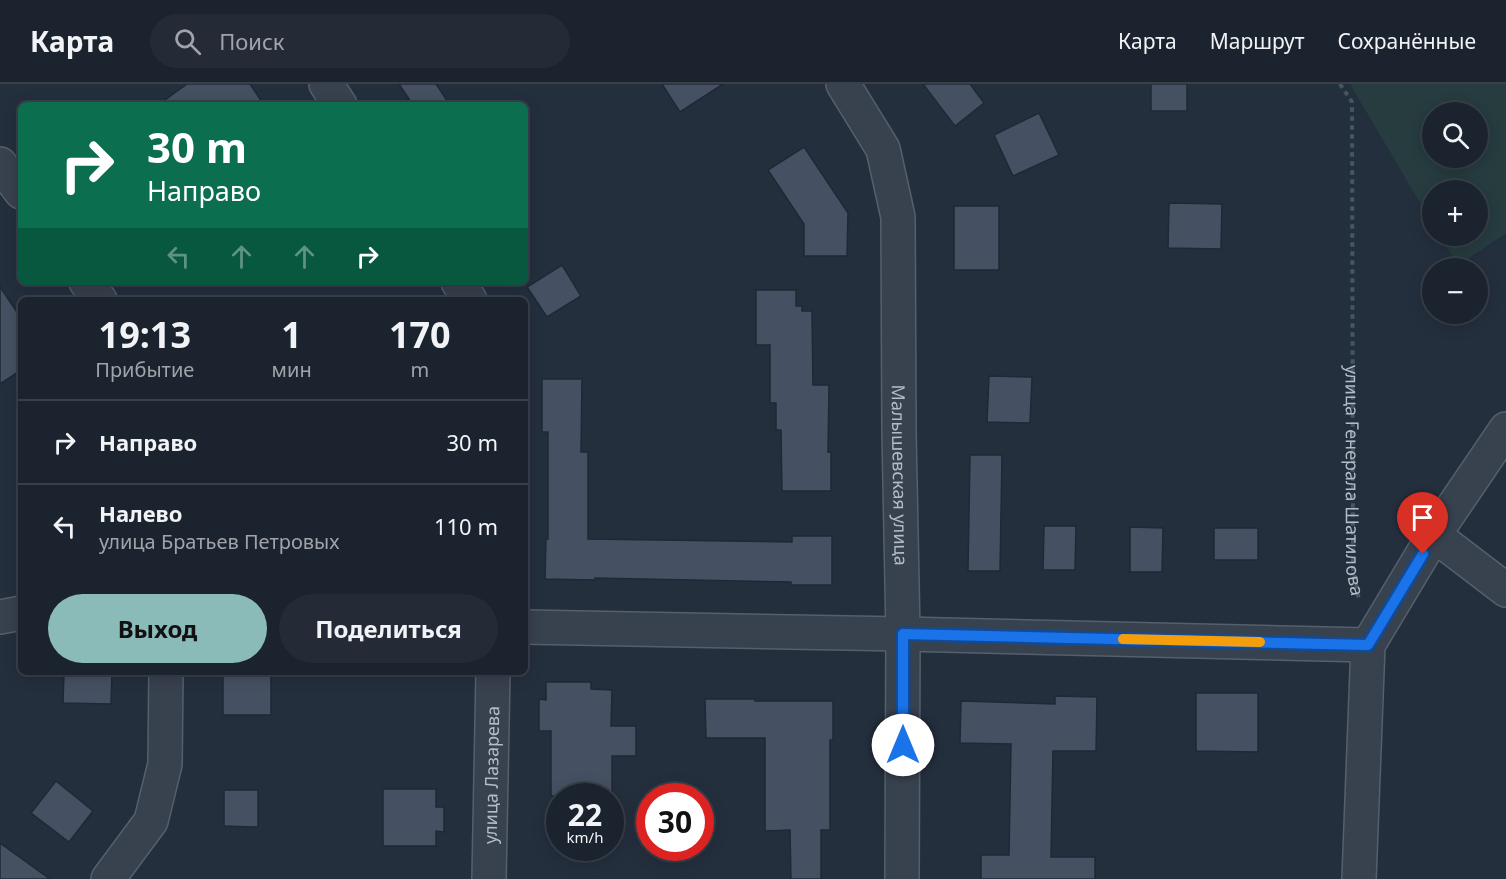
<!DOCTYPE html>
<html lang="ru">
<head>
<meta charset="utf-8">
<style>
	body { margin:0; font-family:"Noto Sans",sans-serif; background:#242b36; color:#f1f3f6; height:100vh; display:flex; flex-direction:column; font-size:22px; white-space:nowrap }
	* { box-sizing:border-box; margin:0 }
	p { font-size:20px; color:#a0a4aa }
	.icon { flex:none; width:33px; height:33px; fill:none; stroke:currentColor; stroke-width:2; stroke-linecap:round; stroke-linejoin:round }
	.map { position:relative; flex:1; overflow:hidden }
	.drawer { position:absolute; left:18px; top:213px; width:510px; height:378px; display:flex; flex-direction:column; background:#1b232e; border-radius:9px; box-shadow:0 3px 15px #0003,0 0 0 2px #39404a }
	.drawer>* { flex:none }
	.hud { position:absolute; left:18px; top:18px; width:510px; height:183px; border-radius:9px; box-shadow:0 3px 15px #0003,0 0 0 2px #39404a; background:#0b6e4f; color:#fff; overflow:hidden }
	.buttons { position:absolute; left:1422px; top:18px; display:grid; gap:12px }
	.buttons a { display:grid; place-items:center; width:66px; height:66px; border-radius:50%; background:#1b232e; box-shadow:0 3px 15px #0003,0 0 0 2px #39404a; font-size:30px }
	.speed { position:absolute; left:546px; top:699px; display:flex; gap:12px; font-size:30px; font-weight:700; text-align:center }
	.speed>* { display:grid; place-content:center; width:78px; height:78px; border-radius:50%; background:#1b232e; box-shadow:0 3px 15px #0003,0 0 0 2px #39404a; line-height:1 }
	.speed small { font-size:15px; font-weight:400 }
	.speed .limit { border:9px solid #d22; background:#fff; color:#111 }
	.pin { position:absolute; display:grid; place-items:center; width:51px; height:51px; color:#fff; margin:-62px -26px; border-radius:50% 50% 50% 0; rotate:-45deg; box-shadow:0 0 6px #0007 }
	.pin .icon { rotate:45deg }
	.me { position:absolute; width:66px; margin:-33px; rotate:0deg; stroke-linejoin:round; filter:drop-shadow(0 0 4px #0008) }
	.turn { display:flex; align-items:center; gap:21px; height:126px; padding:0 30px; font-size:27px }
	.turn .icon { width:78px; height:78px; stroke-width:2.5 }
	.turn b { display:block; font-size:42px; line-height:51px }
	.lanes { display:flex; align-items:center; height:57px; padding:0 30px; background:#0003; justify-content:center; gap:30px; direction:ltr }
	.lanes .off { opacity:.35 }
	.eta { display:flex; justify-content:space-evenly; align-items:center; height:102px; text-align:center }
	.eta b { font-size:36px; font-weight:700; line-height:42px }
	.action { display:flex; gap:12px; margin-top:auto; padding:12px 30px }
	.action a { flex:1; height:69px; border-radius:36px; background:#8bbbb9; color:#111; font-size:24px; font-weight:700; line-height:69px; text-align:center }
	.action a+a { background:#242b36; color:#f1f3f6 }
	ul { padding:0; list-style:none }
	li { display:flex; align-items:center; gap:18px; height:84px; padding:0 30px; border-top:2px solid #39404a }
	li div { flex:1 }
	li b { display:block; font-size:22px }
	li em { font-style:normal }
	header { display:flex; align-items:center; gap:36px; box-sizing:border-box; height:84px; padding:0 30px; background:#1b232e; border-bottom:2px solid #39404a }
	header strong { font-size:28px }
	nav { display:flex; gap:33px; margin-inline-start:auto; font-size:21px }
	.search { width:420px; height:54px; background:#242b36; display:flex; align-items:center; gap:15px; box-sizing:border-box; padding:0 21px; border-radius:33px; color:#a0a4aa; font-size:22px }
	.map>svg:first-child { display:block }
	.green { fill:#263c3f; fill-rule:evenodd }
	.building { fill:#455162; stroke:#1f2835; stroke-width:1.5 }
	.lines { fill:none; stroke-linecap:round; stroke-linejoin:round }
	.minor-casing { stroke:#565f6c; stroke-width:36 }
	.path { stroke:#44595c; stroke-width:4; stroke-dasharray:4.5 4.5; stroke-linecap:butt }
	.minor { stroke:#38414e; stroke-width:33 }
	.route-casing { stroke:#114b97; stroke-width:15 }
	.route { stroke:#1a73e8; stroke-width:10 }
	.slow { stroke:#f59e0b; stroke-width:10 }
	.labels { text-anchor:middle; dominant-baseline:central; stroke-width:4.5; stroke-linejoin:round; paint-order:stroke }
	.street-label { font-size:18px; fill:#b4bcc9; stroke:#1d2633 }
</style>
</head>
<body>
<header>
<strong>Карта</strong>
<div class="search"><svg class="icon" aria-label="search" viewBox="0 0 24 24"><circle cx="10" cy="10" r="6"/><path d="M15 15l6 6"/></svg>Поиск</div>
<nav><a>Карта</a><a>Маршрут</a><a>Сохранённые</a></nav>
</header>
<div class="map">
<svg width="1506" height="795" viewBox="0 0 1506 795">
	<rect width="100%" height="100%" fill="#242f3e"/>
	<path class="green" d="M 1350,0 L 1506,0 L 1506,149 L 1505,150 L 1458,181 L 1440,152 L 1478,152 L 1478,106 L 1432,106 L 1432,139 ZM 1432,28 L 1478,28 L 1478,74 L 1432,74 Z"/>
	<g class="building">
		<polygon points="187,0 250,0 264,21 158,21"/>
		<polygon points="399,0 436,0 450,21 413,21"/>
		<polygon points="662,0 723,0 680,28"/>
		<polygon points="923,0 970,0 984,19 955,42"/>
		<rect x="1151" y="0" width="36" height="27"/>
		<polygon points="1039,29 1059,71 1013,92 994,51"/>
		<polygon points="804,63 848,129 847,172 804,172 804,140 768,86"/>
		<polygon points="1169,119 1222,120 1221,165 1168,164"/>
		<rect x="954" y="122" width="45" height="64"/>
		<polygon points="562,181 581,212 547,233 527,203"/>
		<polygon points="0,203 21,234 21,286 0,300"/>
		<polygon points="756,206 796,206 796,222 802,222 802,227 812,227 813,301 829,301 828,368 831,368 831,407 782,407 781,346 776,346 776,319 770,319 770,261 756,261"/>
		<polygon points="989,292 1032,293 1030,339 987,338"/>
		<polygon points="542,295 582,295 581,368 588,368 588,455 792,458 792,452 832,452 832,501 791,501 791,498 595,494 595,496 545,495 546,455 548,455 548,348 542,348"/>
		<polygon points="970,371 1002,371 1000,487 968,487"/>
		<polygon points="1044,442 1076,442 1075,486 1043,486"/>
		<polygon points="1130,443 1163,444 1162,488 1130,488"/>
		<rect x="1214" y="444" width="44" height="32"/>
		<polygon points="64,588 112,588 111,620 63,619"/>
		<rect x="223" y="588" width="48" height="43"/>
		<polygon points="546,598 591,598 591,605 612,606 611,642 636,642 636,672 612,672 612,712 551,712 551,647 539,647 539,615 546,616"/>
		<polygon points="1196,609 1258,609 1258,668 1196,667"/>
		<polygon points="1055,612 1097,613 1096,667 1053,667 1051,773 1095,773 1095,795 981,795 981,771 1009,771 1011,660 960,659 961,617 1055,620"/>
		<polygon points="705,615 755,615 755,617 833,617 833,656 830,656 830,746 821,746 821,795 791,795 790,746 765,747 765,654 706,654"/>
		<polygon points="56,697 93,727 69,758 31,729"/>
		<polygon points="383,705 436,705 436,723 444,723 444,748 436,747 436,762 383,762"/>
		<polygon points="224,706 258,706 258,743 224,742"/>
		<polygon points="0,759 50,795 0,795"/>
	</g>
	<g class="lines">
		<g class="minor-casing">
			<g id="minor">
				<polyline points="326,0 340,21"/>
				<path id="s2" d="M 843,0 L 883,65 L 898,133 L 899,347 L 903,550 L 902,795"/>
				<polyline points="0,80 21,108"/>
				<polyline points="86,198 100,216"/>
				<polyline points="458,198 470,216"/>
				<polyline points="1434,451 1506,345"/>
				<polyline points="0,533 21,529"/>
				<polyline points="525,543 903,550 1368,561"/>
				<polyline points="108,795 151,737 165,680 166,588"/>
				<path id="s3" d="M 489,795 L 493,588"/>
				<polyline points="1359,795 1368,561 1434,451 1506,506"/>
			</g>
		</g>
		<path class="path" id="s1" d="M 1340,0 L 1352,18 L 1353,484 L 1359,516"/>
		<use href="#minor" class="minor"/>
	</g>
	<g class="lines">
		<g class="route-casing">
			<polyline id="route" points="903,661 903,550 1368,561 1423,470"/>
		</g>
		<use href="#route" class="route"/>
		<polyline class="slow" points="1123,555 1260,558"/>
	</g>
	<g class="labels">
		<g class="street-label">
			<text stroke="none"><textPath href="#s2" startOffset="404">Малышевская улица</textPath></text>
			<text stroke="none"><textPath href="#s1" startOffset="400">улица Генерала Шатилова</textPath></text>
			<text stroke="none"><textPath href="#s3" startOffset="104">улица Лазарева</textPath></text>
		</g>
	</g>
</svg>
<div class="buttons">
<a><svg class="icon" aria-label="search" viewBox="0 0 24 24"><circle cx="10" cy="10" r="6"/><path d="M15 15l6 6"/></svg></a>
<a>+</a>
<a>−</a>
</div>
<div class="speed"><div>22<small>km/h</small></div><div class="limit">30</div></div>
<div class="pin" style="left:1423px;top:470px;background:#d93025"><svg class="icon" aria-label="arrive" viewBox="0 0 24 24"><path d="M6 21V4h12l-3 4 3 4H6"/></svg></div>
<svg class="me" style="left:903px;top:661px" viewBox="-20 -20 40 40"><circle r="19" fill="#fff"/><path d="M0-13L10 11 0 6-10 11z" fill="#1a73e8"/></svg>
<div class="hud">
<div class="turn"><svg class="icon" aria-label="right" viewBox="0 0 24 24"><path d="M7 20v-9h11M14 6l5 5-5 5"/></svg><div><b>30 m</b>Направо</div></div>
<div class="lanes"><svg class="icon off" aria-label="left" viewBox="0 0 24 24"><path d="M17 20v-9H6M10 6l-5 5 5 5"/></svg><svg class="icon off" aria-label="ahead" viewBox="0 0 24 24"><path d="M12 20V5M6 11l6-6 6 6"/></svg><svg class="icon off" aria-label="ahead" viewBox="0 0 24 24"><path d="M12 20V5M6 11l6-6 6 6"/></svg><svg class="icon" aria-label="right" viewBox="0 0 24 24"><path d="M7 20v-9h11M14 6l5 5-5 5"/></svg></div>
</div>
<section class="drawer">
<div class="eta">
<div><b>19:13</b><p>Прибытие</p></div>
<div><b>1</b><p>мин</p></div>
<div><b>170</b><p>m</p></div>
</div>
<ul>
<li><svg class="icon" aria-label="right" viewBox="0 0 24 24"><path d="M7 20v-9h11M14 6l5 5-5 5"/></svg><div><b>Направо</b></div><em>30 m</em></li>
<li><svg class="icon" aria-label="left" viewBox="0 0 24 24"><path d="M17 20v-9H6M10 6l-5 5 5 5"/></svg><div><b>Налево</b><p>улица Братьев Петровых</p></div><em>110 m</em></li>
</ul>
<div class="action"><a>Выход</a><a>Поделиться</a></div>
</section>
</div>
</body>
</html>
